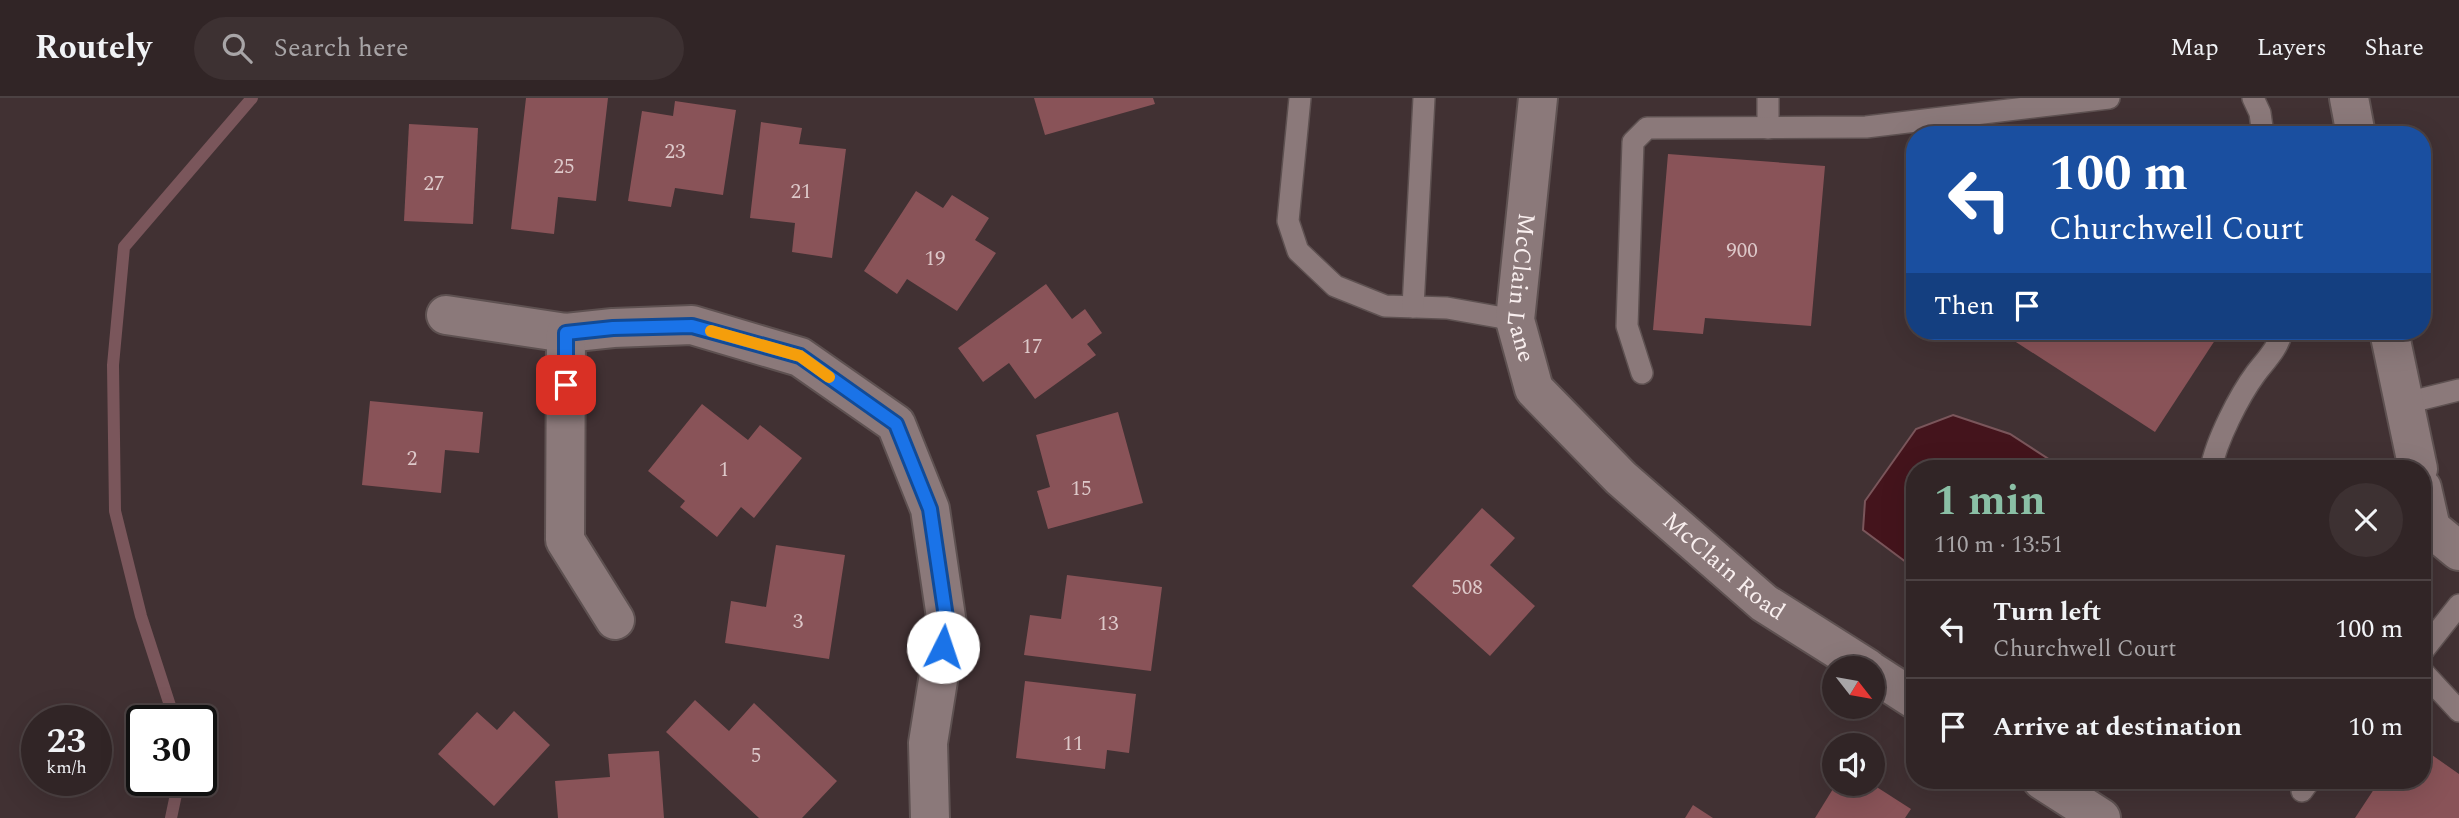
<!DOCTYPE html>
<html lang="en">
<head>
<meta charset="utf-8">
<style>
	body { margin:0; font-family:Spectral,serif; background:#3d3132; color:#f1f3f6; height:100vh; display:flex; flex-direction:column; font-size:26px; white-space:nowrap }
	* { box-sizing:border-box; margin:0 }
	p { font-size:23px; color:#a8a5a7 }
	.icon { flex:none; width:38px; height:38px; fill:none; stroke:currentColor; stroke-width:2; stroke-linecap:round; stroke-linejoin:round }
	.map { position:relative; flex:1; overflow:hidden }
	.drawer { position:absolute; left:1906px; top:362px; width:525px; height:329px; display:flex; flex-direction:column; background:#312526; border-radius:28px; box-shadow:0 7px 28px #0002,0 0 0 2px #4c4243 }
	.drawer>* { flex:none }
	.guide { position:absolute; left:1906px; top:28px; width:525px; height:214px; border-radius:28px; box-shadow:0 7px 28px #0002,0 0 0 2px #4c4243; background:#1a4fa0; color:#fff; overflow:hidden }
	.needle { width:46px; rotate:121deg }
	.controls { position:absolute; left:1822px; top:558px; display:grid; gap:14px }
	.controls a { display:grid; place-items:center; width:63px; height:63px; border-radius:50%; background:#312526; box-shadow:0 7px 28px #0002,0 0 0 2px #4c4243; font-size:35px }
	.speed { position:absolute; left:21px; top:607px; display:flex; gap:14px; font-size:35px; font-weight:700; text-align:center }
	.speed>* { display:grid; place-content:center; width:91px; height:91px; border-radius:50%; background:#312526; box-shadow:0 7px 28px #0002,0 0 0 2px #4c4243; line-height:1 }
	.speed small { font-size:18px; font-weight:400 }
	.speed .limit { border:4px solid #111; border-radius:10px; background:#fff; color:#111 }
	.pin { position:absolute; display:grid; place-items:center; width:60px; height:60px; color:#fff; margin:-30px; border-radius:14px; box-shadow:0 4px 10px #0006 }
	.me { position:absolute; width:77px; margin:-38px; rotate:4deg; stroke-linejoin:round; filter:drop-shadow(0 0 5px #0008) }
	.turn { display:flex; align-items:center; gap:24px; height:147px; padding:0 28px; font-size:32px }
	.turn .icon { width:91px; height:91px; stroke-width:2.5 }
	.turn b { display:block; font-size:49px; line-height:60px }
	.then { display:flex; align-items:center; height:66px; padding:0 28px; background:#0003; gap:14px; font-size:26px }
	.round { display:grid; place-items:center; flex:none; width:74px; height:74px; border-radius:37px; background:#3d3132 }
	.headline { display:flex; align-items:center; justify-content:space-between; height:119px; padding:0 28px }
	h1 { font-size:42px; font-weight:700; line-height:52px; color:#8abfa5 }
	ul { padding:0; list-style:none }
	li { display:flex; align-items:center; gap:21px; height:98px; padding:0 28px; border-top:2px solid #4c4243 }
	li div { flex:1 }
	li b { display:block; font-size:26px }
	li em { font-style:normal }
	header { display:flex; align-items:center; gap:42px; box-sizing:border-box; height:98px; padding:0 35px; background:#312526; border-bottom:2px solid #4c4243 }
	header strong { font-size:33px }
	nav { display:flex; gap:38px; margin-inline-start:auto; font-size:24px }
	.search { width:490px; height:63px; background:#3d3132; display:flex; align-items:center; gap:18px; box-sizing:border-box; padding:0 24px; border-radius:38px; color:#a8a5a7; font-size:26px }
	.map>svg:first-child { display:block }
	.water { fill:#44141c; stroke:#7a565b; stroke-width:2 }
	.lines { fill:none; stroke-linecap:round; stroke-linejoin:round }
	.stream { stroke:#7a565b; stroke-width:12 }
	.building { fill:#895358 }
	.lane-casing { stroke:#5e5151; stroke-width:24 }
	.street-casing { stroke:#5e5151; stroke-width:42 }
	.lane { stroke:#8b797a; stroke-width:21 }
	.street { stroke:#8b797a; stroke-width:38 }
	.route-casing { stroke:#114b97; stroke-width:18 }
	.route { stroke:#1a73e8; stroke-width:12 }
	.slow { stroke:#f59e0b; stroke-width:12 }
	.labels { text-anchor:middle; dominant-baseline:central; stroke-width:7; stroke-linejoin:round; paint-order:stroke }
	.number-label { font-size:21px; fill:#ddc8c9 }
	.street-label { font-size:24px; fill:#f9efef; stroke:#413133 }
</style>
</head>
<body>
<header>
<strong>Routely</strong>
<div class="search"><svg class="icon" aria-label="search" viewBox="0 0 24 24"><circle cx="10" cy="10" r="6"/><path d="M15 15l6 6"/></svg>Search here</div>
<nav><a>Map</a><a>Layers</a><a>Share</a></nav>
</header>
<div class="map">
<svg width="2459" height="720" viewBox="0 0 2459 720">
	<rect width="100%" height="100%" fill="#413133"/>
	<polygon class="water" points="1953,317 2010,336 2064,371 1914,371 1914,470 1863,432 1865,403 1916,331"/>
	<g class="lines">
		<g class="stream">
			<polyline points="175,623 141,518 115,413 113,267 124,149 252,0"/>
			<polyline points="171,720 179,682"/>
		</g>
	</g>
	<g class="building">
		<polygon points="526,0 608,0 596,103 558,99 554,136 511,131"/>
		<polygon points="1034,0 1153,0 1155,6 1045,37"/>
		<polygon points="675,3 736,12 723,97 675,90 671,109 628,103 642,13 673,18"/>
		<polygon points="761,24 802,30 799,46 846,51 832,160 792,154 795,125 750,120"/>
		<polygon points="409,26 478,30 473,126 404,123"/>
		<polygon points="1668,56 1825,68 1811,228 1705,220 1703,236 1653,232"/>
		<polygon points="916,93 943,110 952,97 989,120 975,142 996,155 957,213 907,181 897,196 864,173"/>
		<polygon points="1046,186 1072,221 1085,211 1102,235 1087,246 1096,257 1035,301 1009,265 983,284 958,250"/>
		<polygon points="1999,233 2221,233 2155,334"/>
		<polygon points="370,303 483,314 479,355 445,352 441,395 362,387"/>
		<polygon points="702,306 748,342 760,327 802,360 754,420 741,409 717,439 680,409 685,403 648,373"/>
		<polygon points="1118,314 1143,405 1048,431 1037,393 1050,389 1036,337"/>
		<polygon points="1482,410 1515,440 1490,467 1535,508 1490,558 1412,488"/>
		<polygon points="776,447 845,457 829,561 725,545 731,503 766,509"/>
		<polygon points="1067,477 1162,489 1151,573 1024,557 1030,517 1061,521"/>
		<polygon points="1025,583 1136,596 1129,655 1107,652 1105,671 1016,660"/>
		<polygon points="695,602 729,633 754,605 837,683 802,720 759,720 666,634"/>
		<polygon points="514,613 550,647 494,708 438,656 477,614 497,632"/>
		<polygon points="2422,650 2459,676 2459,720 2355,720 2380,682 2422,682"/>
		<polygon points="659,653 664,720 558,720 555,683 610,679 608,656"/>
		<polygon points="1836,686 1872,686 1911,711 1905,720 1815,720"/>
		<polygon points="1693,707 1713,720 1685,720"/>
	</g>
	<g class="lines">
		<g class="lane-casing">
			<g id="lane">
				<polyline points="1300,0 1288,123 1298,153 1335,188 1385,208 1447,210 1515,222"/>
				<polyline points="2253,0 2260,15 2263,37"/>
				<polyline points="1768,30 1768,0"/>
				<polyline points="1413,209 1424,0"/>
				<polyline points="1642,275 1627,228 1633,44 1647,30 1866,29 2109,0"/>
				<polyline points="2402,306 2459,292"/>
				<path d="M 2211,371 C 2216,343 2239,298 2256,275 C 2266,262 2279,249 2282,233"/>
				<polyline points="2422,554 2459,507"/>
				<polyline points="2422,573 2459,613"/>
				<polyline points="2302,693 2310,682"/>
			</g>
		</g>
		<g class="street-casing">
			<g id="street">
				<path id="s1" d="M 1538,0 L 1515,222 L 1534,291 L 1621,380 L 1764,505 L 1867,570"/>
				<polyline points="2349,0 2356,37"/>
				<polyline points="446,217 566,235 613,230 692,227 800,259 896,326 930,411 947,526 928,645 930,720"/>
				<polyline points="2389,233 2418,371"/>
				<polyline points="566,235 565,442 615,522"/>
				<polyline points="2422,390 2431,430 2459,453"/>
				<polyline points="1872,574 1914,601"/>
				<polyline points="2042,682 2101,720"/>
			</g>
		</g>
		<use href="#lane" class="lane"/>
		<use href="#street" class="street"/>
	</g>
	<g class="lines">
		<g class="route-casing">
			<polyline id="route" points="566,287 566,235 613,230 692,228 800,258 896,326 930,411 947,526 943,549"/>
		</g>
		<use href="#route" class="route"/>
		<polyline class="slow" points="711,233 800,258 829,279"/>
	</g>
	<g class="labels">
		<g class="number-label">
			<text x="675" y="54">23</text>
			<text x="564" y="69">25</text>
			<text x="434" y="86">27</text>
			<text x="801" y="94">21</text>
			<text x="1742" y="153">900</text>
			<text x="935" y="161">19</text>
			<text x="1032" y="249">17</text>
			<text x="412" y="361">2</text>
			<text x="724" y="372">1</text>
			<text x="1081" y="391">15</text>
			<text x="1467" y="490">508</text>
			<text x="798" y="524">3</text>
			<text x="1108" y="526">13</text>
			<text x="1073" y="646">11</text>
			<text x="756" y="658">5</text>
		</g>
		<g class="street-label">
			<text stroke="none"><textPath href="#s1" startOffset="191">McClain Lane</textPath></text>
			<text stroke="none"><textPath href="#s1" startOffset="555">McClain Road</textPath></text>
		</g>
	</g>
</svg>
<div class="controls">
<a><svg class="needle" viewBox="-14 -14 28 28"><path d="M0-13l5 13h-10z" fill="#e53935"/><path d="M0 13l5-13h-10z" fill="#a8a5a7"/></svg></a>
<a><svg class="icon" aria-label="sound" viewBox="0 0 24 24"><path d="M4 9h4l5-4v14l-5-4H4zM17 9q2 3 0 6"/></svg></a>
</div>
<div class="speed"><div>23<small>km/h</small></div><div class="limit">30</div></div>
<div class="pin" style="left:566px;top:287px;background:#d93025"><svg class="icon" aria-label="arrive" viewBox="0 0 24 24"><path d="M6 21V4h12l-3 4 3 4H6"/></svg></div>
<svg class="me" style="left:943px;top:549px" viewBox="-20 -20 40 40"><circle r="19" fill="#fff"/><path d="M0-13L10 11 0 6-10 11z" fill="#1a73e8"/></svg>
<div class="guide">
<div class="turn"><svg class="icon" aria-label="left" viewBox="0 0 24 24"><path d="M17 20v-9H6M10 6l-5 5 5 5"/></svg><div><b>100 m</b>Churchwell Court</div></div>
<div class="then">Then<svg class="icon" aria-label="arrive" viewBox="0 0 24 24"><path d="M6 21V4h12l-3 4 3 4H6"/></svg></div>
</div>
<section class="drawer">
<div class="headline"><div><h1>1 min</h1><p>110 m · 13:51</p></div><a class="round"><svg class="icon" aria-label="close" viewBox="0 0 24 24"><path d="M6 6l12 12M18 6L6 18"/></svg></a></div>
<ul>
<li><svg class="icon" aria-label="left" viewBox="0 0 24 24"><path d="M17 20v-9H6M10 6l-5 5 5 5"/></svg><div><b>Turn left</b><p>Churchwell Court</p></div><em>100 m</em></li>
<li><svg class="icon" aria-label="arrive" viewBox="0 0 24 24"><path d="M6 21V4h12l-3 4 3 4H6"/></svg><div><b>Arrive at destination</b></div><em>10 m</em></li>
</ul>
</section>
</div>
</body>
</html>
